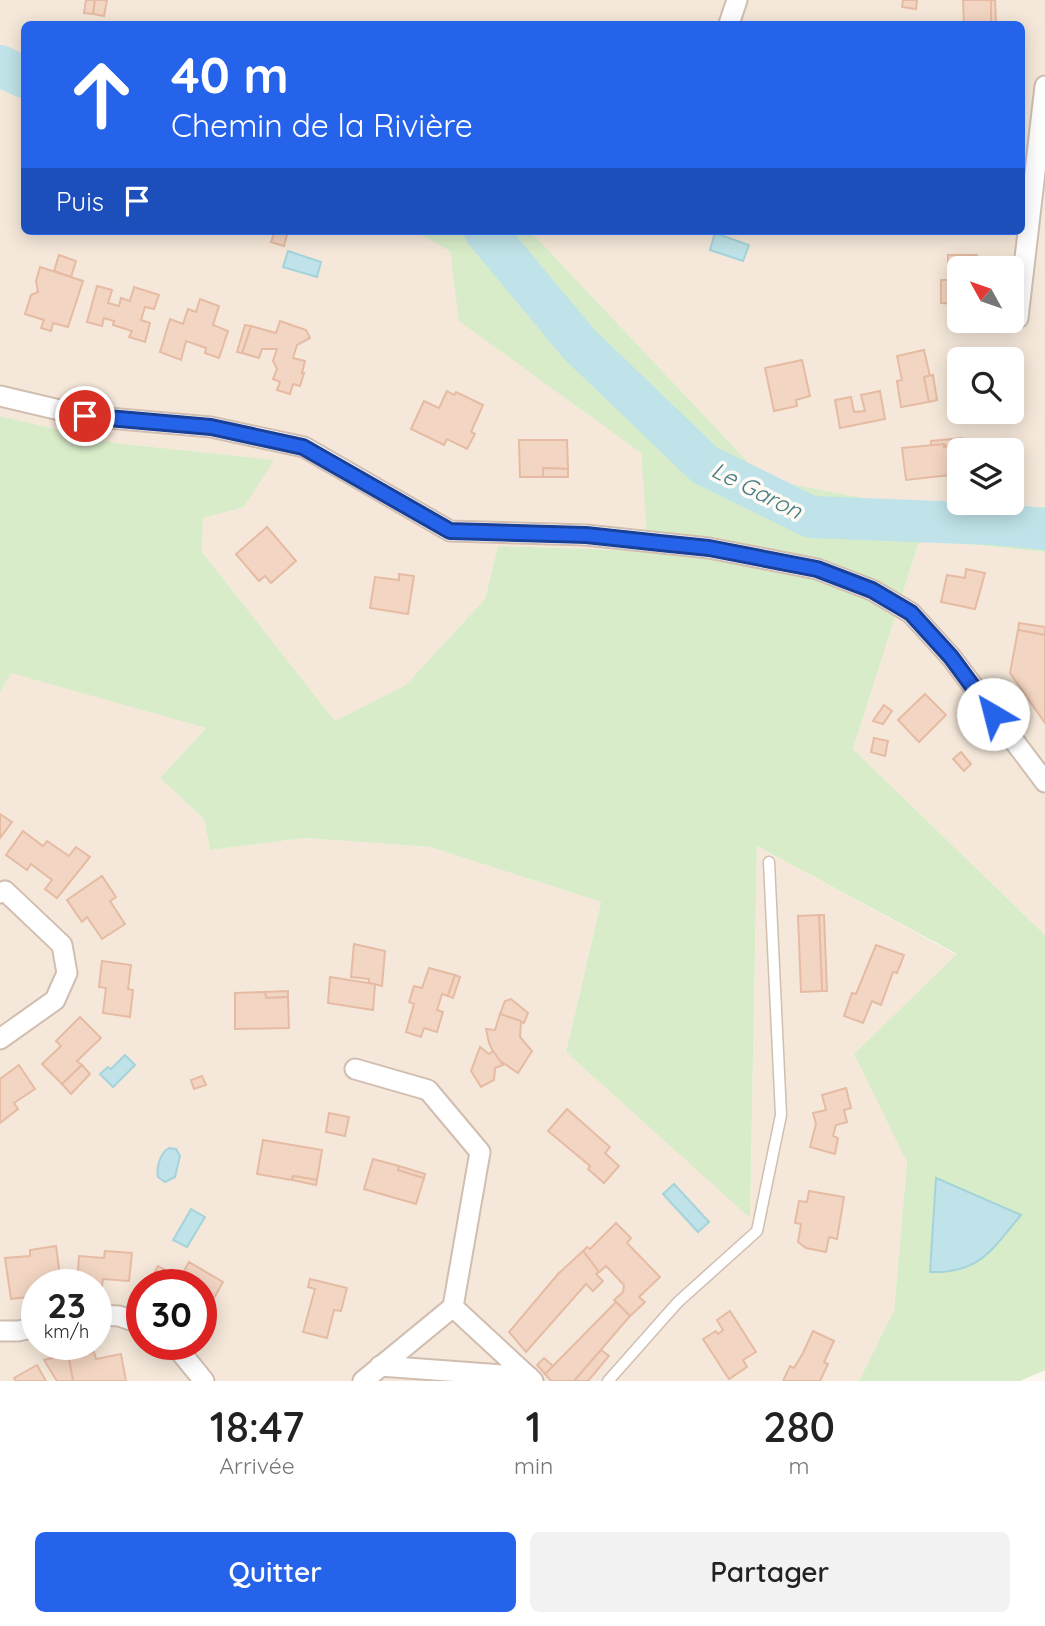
<!DOCTYPE html>
<html lang="fr">
<head>
<meta charset="utf-8">
<style>
	body { margin:0; font-family:Quicksand,sans-serif; background:#f2f2f2; color:#222; height:100vh; display:flex; flex-direction:column; font-size:26px; white-space:nowrap }
	* { box-sizing:border-box; margin:0 }
	p { font-size:23px; color:#767676 }
	.icon { flex:none; width:38px; height:38px; fill:none; stroke:currentColor; stroke-width:2; stroke-linecap:round; stroke-linejoin:round }
	.map { position:relative; height:1381px; overflow:hidden }
	.drawer { display:flex; flex-direction:column; background:#fff; flex:1 }
	.drawer>* { flex:none }
	.top-card { position:absolute; left:21px; top:21px; width:1004px; height:214px; border-radius:10px; box-shadow:0 4px 18px #0003; background:#2563eb; color:#fff; overflow:hidden }
	.needle { width:46px; rotate:310deg }
	.fabs { position:absolute; left:947px; top:256px; display:grid; gap:14px }
	.fabs a { display:grid; place-items:center; width:77px; height:77px; border-radius:10px; background:#fff; box-shadow:0 4px 18px #0003; font-size:35px }
	.speed { position:absolute; left:21px; top:1269px; display:flex; gap:14px; font-size:35px; font-weight:700; text-align:center }
	.speed>* { display:grid; place-content:center; width:91px; height:91px; border-radius:50%; background:#fff; box-shadow:0 4px 18px #0003; line-height:1 }
	.speed small { font-size:18px; font-weight:400 }
	.speed .limit { border:10px solid #d22; background:#fff; color:#111 }
	.pin { position:absolute; display:grid; place-items:center; width:60px; height:60px; color:#fff; margin:-30px; border:4px solid #fff; border-radius:50%; box-shadow:0 2px 7px #0007 }
	.me { position:absolute; width:77px; margin:-38px; rotate:323deg; stroke-linejoin:round; filter:drop-shadow(0 0 5px #0008) }
	.turn { display:flex; align-items:center; gap:24px; height:147px; padding:0 35px; font-size:32px }
	.turn .icon { width:91px; height:91px; stroke-width:2.5 }
	.turn b { display:block; font-size:49px; line-height:60px }
	.then { display:flex; align-items:center; height:66px; padding:0 35px; background:#0003; gap:14px; font-size:26px }
	.eta { display:flex; justify-content:space-evenly; align-items:center; height:119px; text-align:center }
	.eta b { font-size:42px; font-weight:600; line-height:49px }
	.action { display:flex; gap:14px; margin-top:auto; padding:14px 35px }
	.action a { flex:1; height:80px; border-radius:10px; background:#2563eb; color:#fff; font-size:28px; font-weight:600; line-height:80px; text-align:center }
	.action a+a { background:#f2f2f2; color:#222 }
	.map>svg:first-child { display:block }
	.residential { fill:#f5e8da; fill-rule:evenodd }
	.green { fill:#d8ecc9 }
	.water { fill:#bfe3e8; stroke:#a5d3da; stroke-width:2 }
	.lines { fill:none; stroke-linecap:round; stroke-linejoin:round }
	.river { stroke:#bfe3e8; stroke-width:42 }
	.building { fill:#f3d5c3; stroke:#e6bba3; stroke-width:2 }
	.lane-casing { stroke:#d1beb0; stroke-width:13 }
	.street-casing { stroke:#d1beb0; stroke-width:23 }
	.lane { stroke:#fff; stroke-width:10 }
	.street { stroke:#fff; stroke-width:19 }
	.route-casing { stroke:#184099; stroke-width:18 }
	.route { stroke:#2563eb; stroke-width:12 }
	.labels { text-anchor:middle; dominant-baseline:central; stroke-width:7; stroke-linejoin:round; paint-order:stroke }
	.water-label { font-size:23px; font-style:italic; fill:#437c86; stroke:#fffaf3 }
</style>
</head>
<body>
<div class="map">
<svg width="1045" height="1381" viewBox="0 0 1045 1381">
	<rect width="100%" height="100%" fill="#fdf6ec"/>
	<g class="residential">
		<path d="M 0,0 L 1045,0 L 1045,507 L 890,503 L 764,479 L 535,236 L 526,231 L 1022,231 L 1022,24 L 24,24 L 24,231 L 414,231 L 450,251 L 460,321 L 641,453 L 649,551 L 498,546 L 485,599 L 406,686 L 335,721 L 202,552 L 203,518 L 244,507 L 273,460 L 115,443 L 0,416 ZM 959,268 L 1012,268 L 1012,320 L 959,320 ZM 959,359 L 1012,359 L 1012,411 L 959,411 ZM 959,450 L 1012,450 L 1012,502 L 959,502 Z"/>
		<polygon points="920,539 1045,552 1045,935 853,749"/>
		<path d="M 11,672 L 206,728 L 160,778 L 204,819 L 210,850 L 304,838 L 430,847 L 601,902 L 566,1052 L 750,1217 L 757,846 L 957,955 L 854,1054 L 907,1161 L 894,1310 L 859,1381 L 0,1381 L 0,692 ZM 37,1284 L 96,1284 L 96,1344 L 37,1344 ZM 142,1284 L 201,1284 L 201,1344 L 142,1344 Z"/>
	</g>
	<polygon class="green" points="414,231 526,231 535,236 764,479 890,503 1045,507 1045,552 920,539 853,749 1045,935 1045,1370 1020,1381 859,1381 894,1310 907,1162 854,1054 957,954 757,846 750,1218 566,1052 601,902 430,847 304,838 210,850 204,819 160,778 206,728 11,673 0,692 0,416 115,443 274,460 244,507 203,518 202,552 335,721 406,685 485,599 498,546 648,551 641,453 459,321 450,251"/>
	<g class="water">
		<polygon points="715,233 749,245 743,261 710,250"/>
		<polygon points="288,251 321,262 317,277 283,267"/>
		<polygon points="125,1055 135,1065 113,1087 100,1074 108,1067 111,1069"/>
		<path d="M 169,1148 L 176,1149 L 180,1156 L 175,1177 L 165,1182 L 158,1177 C 156,1168 160,1153 169,1148 Z"/>
		<path d="M 936,1178 L 1021,1215 C 992,1249 980,1274 930,1272 Z"/>
		<polygon points="674,1184 709,1222 698,1232 663,1194"/>
		<polygon points="191,1209 205,1217 187,1247 173,1240"/>
	</g>
	<g class="lines">
		<g class="river">
			<polyline points="0,66 24,77"/>
			<polyline points="485,231 579,344 705,465 811,517 991,524 1045,529"/>
		</g>
	</g>
	<g class="building">
		<polygon points="86,0 95,0 93,14 84,13"/>
		<polygon points="95,0 107,0 104,16 93,14"/>
		<polygon points="903,0 917,0 916,9 902,7"/>
		<polygon points="963,0 991,0 991,24 964,24"/>
		<polygon points="991,0 995,0 996,24 988,24 991,24"/>
		<polygon points="275,231 288,231 284,246 271,242"/>
		<polygon points="59,255 76,261 71,277 54,271"/>
		<polygon points="948,255 977,255 977,268 959,268 959,304 941,303 941,280 948,280"/>
		<polygon points="40,267 83,281 68,327 53,323 51,331 41,328 44,320 25,314 31,295 38,292 36,281"/>
		<polygon points="97,286 112,290 108,303 119,306 121,298 130,301 134,287 159,295 154,309 145,307 141,320 150,323 145,342 129,337 132,331 113,325 114,321 104,318 102,326 87,322"/>
		<polygon points="200,299 219,306 213,325 228,331 219,358 205,353 206,348 186,341 181,360 160,352 170,319 183,324 188,309 196,312"/>
		<polygon points="280,321 306,330 310,338 297,345 293,358 305,361 302,373 304,373 300,386 293,384 290,394 277,390 280,382 273,379 277,369 273,361 277,349 262,349 259,358 242,353 251,326 276,333"/>
		<polygon points="245,325 251,326 242,353 237,352"/>
		<polygon points="924,350 930,376 924,377 929,402 901,407 897,381 902,380 897,356"/>
		<polygon points="802,360 810,396 796,400 797,406 774,411 765,368"/>
		<polygon points="933,375 937,400 929,402 924,377"/>
		<polygon points="447,391 454,395 456,392 483,405 471,432 475,434 467,449 447,439 444,445 411,429 424,401 439,408"/>
		<polygon points="880,391 885,419 840,428 835,400 851,397 854,412 865,411 861,395"/>
		<polygon points="962,438 964,450 959,450 959,465 956,446 931,445 931,441"/>
		<polygon points="519,440 567,440 568,469 543,468 543,477 520,477"/>
		<polygon points="944,444 944,447 956,446 959,474 906,480 902,448"/>
		<polygon points="543,468 568,469 568,477 543,477"/>
		<polygon points="267,527 296,561 271,583 265,576 259,581 236,554"/>
		<polygon points="966,569 985,573 975,609 941,602 947,575 965,578"/>
		<polygon points="399,574 414,576 408,614 370,608 375,577 399,580"/>
		<polygon points="1019,623 1045,627 1045,635 1018,630"/>
		<polygon points="1018,630 1045,635 1045,723 1010,673"/>
		<polygon points="925,694 946,715 919,742 898,720"/>
		<polygon points="884,705 892,711 883,724 873,721"/>
		<polygon points="874,738 888,741 885,756 871,752"/>
		<polygon points="961,752 971,764 964,771 953,759"/>
		<polygon points="0,814 12,822 0,838"/>
		<polygon points="23,831 43,846 47,841 69,856 76,847 90,857 57,898 45,889 52,880 31,864 27,870 6,855"/>
		<polygon points="102,876 116,897 110,901 125,924 102,939 87,917 82,922 67,900"/>
		<polygon points="819,915 824,915 827,991 822,991"/>
		<polygon points="819,915 822,991 801,992 798,916"/>
		<polygon points="354,944 385,951 382,986 369,983 369,979 351,977"/>
		<polygon points="876,945 904,955 897,973 893,972 881,1005 872,1001 863,1023 844,1016 852,993 856,994"/>
		<polygon points="102,961 131,965 128,989 133,990 130,1017 103,1013 106,988 99,987"/>
		<polygon points="429,968 455,975 448,996 442,994 437,1010 443,1012 437,1032 424,1028 421,1037 406,1032 414,1004 409,1002 414,986 422,988"/>
		<polygon points="455,975 460,977 453,998 448,996"/>
		<polygon points="330,977 375,984 373,1010 328,1003"/>
		<polygon points="288,991 288,997 266,998 265,992"/>
		<polygon points="265,992 266,998 288,997 289,1028 235,1029 235,993"/>
		<polygon points="511,999 528,1013 524,1023 500,1014 505,1001"/>
		<polygon points="500,1014 521,1021 520,1037 532,1051 518,1073 496,1058 489,1043 486,1029 495,1030"/>
		<polygon points="80,1017 101,1038 77,1061 82,1065 62,1084 42,1064 61,1046 56,1041"/>
		<polygon points="480,1047 489,1054 493,1051 503,1065 495,1068 494,1080 481,1087 471,1071"/>
		<polygon points="19,1065 35,1089 14,1103 18,1109 0,1123 0,1079"/>
		<polygon points="82,1065 90,1074 71,1094 62,1084"/>
		<polygon points="202,1076 206,1085 194,1089 191,1080"/>
		<polygon points="846,1088 851,1108 844,1110 847,1122 836,1125 833,1136 838,1138 835,1154 810,1147 816,1124 813,1113 826,1110 822,1095"/>
		<polygon points="567,1109 610,1147 605,1153 619,1166 604,1183 588,1169 590,1166 548,1131"/>
		<polygon points="329,1113 349,1117 345,1136 326,1132"/>
		<polygon points="263,1140 322,1150 317,1180 293,1176 292,1180 257,1174"/>
		<polygon points="373,1159 399,1166 398,1170 424,1178 416,1204 364,1189"/>
		<polygon points="399,1166 425,1174 424,1178 398,1170"/>
		<polygon points="293,1176 317,1180 316,1185 292,1180"/>
		<polygon points="809,1191 844,1197 837,1239 829,1237 826,1252 806,1248 798,1242 801,1224 795,1223 799,1201 807,1202"/>
		<polygon points="616,1223 631,1238 627,1243 660,1277 639,1297 645,1302 630,1316 614,1300 623,1292 624,1285 606,1266 599,1272 583,1251 587,1247 590,1249"/>
		<polygon points="56,1246 61,1284 37,1284 37,1296 11,1299 5,1258 30,1256 30,1250"/>
		<polygon points="105,1251 132,1253 129,1281 103,1279 102,1286 77,1284 79,1256 104,1258"/>
		<polygon points="583,1251 599,1272 596,1274 603,1281 593,1291 586,1284 526,1352 509,1332 558,1274"/>
		<polygon points="189,1262 223,1282 203,1317 201,1284 148,1284 158,1266 180,1278"/>
		<polygon points="310,1279 347,1288 341,1311 334,1310 327,1338 303,1332 315,1289 308,1287"/>
		<polygon points="616,1302 630,1316 574,1381 551,1381 545,1374"/>
		<polygon points="730,1311 756,1352 743,1360 747,1367 729,1379 703,1339 716,1331 718,1334 723,1330 717,1320"/>
		<polygon points="813,1331 834,1341 824,1362 828,1364 820,1381 783,1381 790,1366 794,1368 803,1353"/>
		<polygon points="601,1350 609,1356 588,1381 574,1381"/>
		<polygon points="94,1352 96,1359 121,1354 126,1381 73,1381 69,1358"/>
		<polygon points="68,1354 73,1381 57,1381 44,1360"/>
		<polygon points="544,1358 553,1366 545,1374 537,1365"/>
		<polygon points="37,1365 46,1381 16,1381 14,1378"/>
	</g>
	<g class="lines">
		<g class="lane-casing">
			<polyline id="lane" points="608,1381 678,1302 757,1231 781,1115 769,862"/>
		</g>
		<g class="street-casing">
			<g id="street">
				<polyline points="729,24 737,0"/>
				<polyline points="1018,318 1045,86"/>
				<polyline points="0,396 85,416 211,427 304,447 450,531 586,535 709,548 817,569 872,590 911,613 951,657 1045,782"/>
				<polyline points="0,893 5,891 62,945 67,973 55,1000 0,1039"/>
				<polyline points="355,1069 428,1090 480,1152 453,1307"/>
				<polyline points="96,1315 119,1316 142,1324"/>
				<polyline points="0,1331 18,1331 37,1327"/>
				<polyline points="174,1344 204,1381"/>
				<polyline points="380,1366 529,1377"/>
				<polyline points="363,1381 453,1307 533,1381"/>
			</g>
		</g>
		<use href="#lane" class="lane"/>
		<use href="#street" class="street"/>
	</g>
	<g class="lines">
		<g class="route-casing">
			<polyline id="route" points="85,416 211,427 303,447 450,531 586,535 660,543 709,548 817,569 872,590 911,613 951,657 993,714"/>
		</g>
		<use href="#route" class="route"/>
	</g>
	<g class="labels">
		<g class="water-label">
			<text transform="translate(757 490) rotate(27)">Le Garon</text>
		</g>
	</g>
</svg>
<div class="fabs">
<a><svg class="needle" viewBox="-14 -14 28 28"><path d="M0-13l5 13h-10z" fill="#e53935"/><path d="M0 13l5-13h-10z" fill="#767676"/></svg></a>
<a><svg class="icon" aria-label="search" viewBox="0 0 24 24"><circle cx="10" cy="10" r="6"/><path d="M15 15l6 6"/></svg></a>
<a><svg class="icon" aria-label="layers" viewBox="0 0 24 24"><path d="M12 4l9 5-9 5-9-5zM3 14l9 5 9-5"/></svg></a>
</div>
<div class="speed"><div>23<small>km/h</small></div><div class="limit">30</div></div>
<div class="pin" style="left:85px;top:416px;background:#d93025"><svg class="icon" aria-label="arrive" viewBox="0 0 24 24"><path d="M6 21V4h12l-3 4 3 4H6"/></svg></div>
<svg class="me" style="left:993px;top:714px" viewBox="-20 -20 40 40"><circle r="19" fill="#fff"/><path d="M0-13L10 11 0 6-10 11z" fill="#2563eb"/></svg>
<div class="top-card">
<div class="turn"><svg class="icon" aria-label="ahead" viewBox="0 0 24 24"><path d="M12 20V5M6 11l6-6 6 6"/></svg><div><b>40 m</b>Chemin de la Rivière</div></div>
<div class="then">Puis<svg class="icon" aria-label="arrive" viewBox="0 0 24 24"><path d="M6 21V4h12l-3 4 3 4H6"/></svg></div>
</div>
</div>
<section class="drawer">
<div class="eta">
<div><b>18:47</b><p>Arrivée</p></div>
<div><b>1</b><p>min</p></div>
<div><b>280</b><p>m</p></div>
</div>
<div class="action"><a>Quitter</a><a>Partager</a></div>
</section>
</body>
</html>
